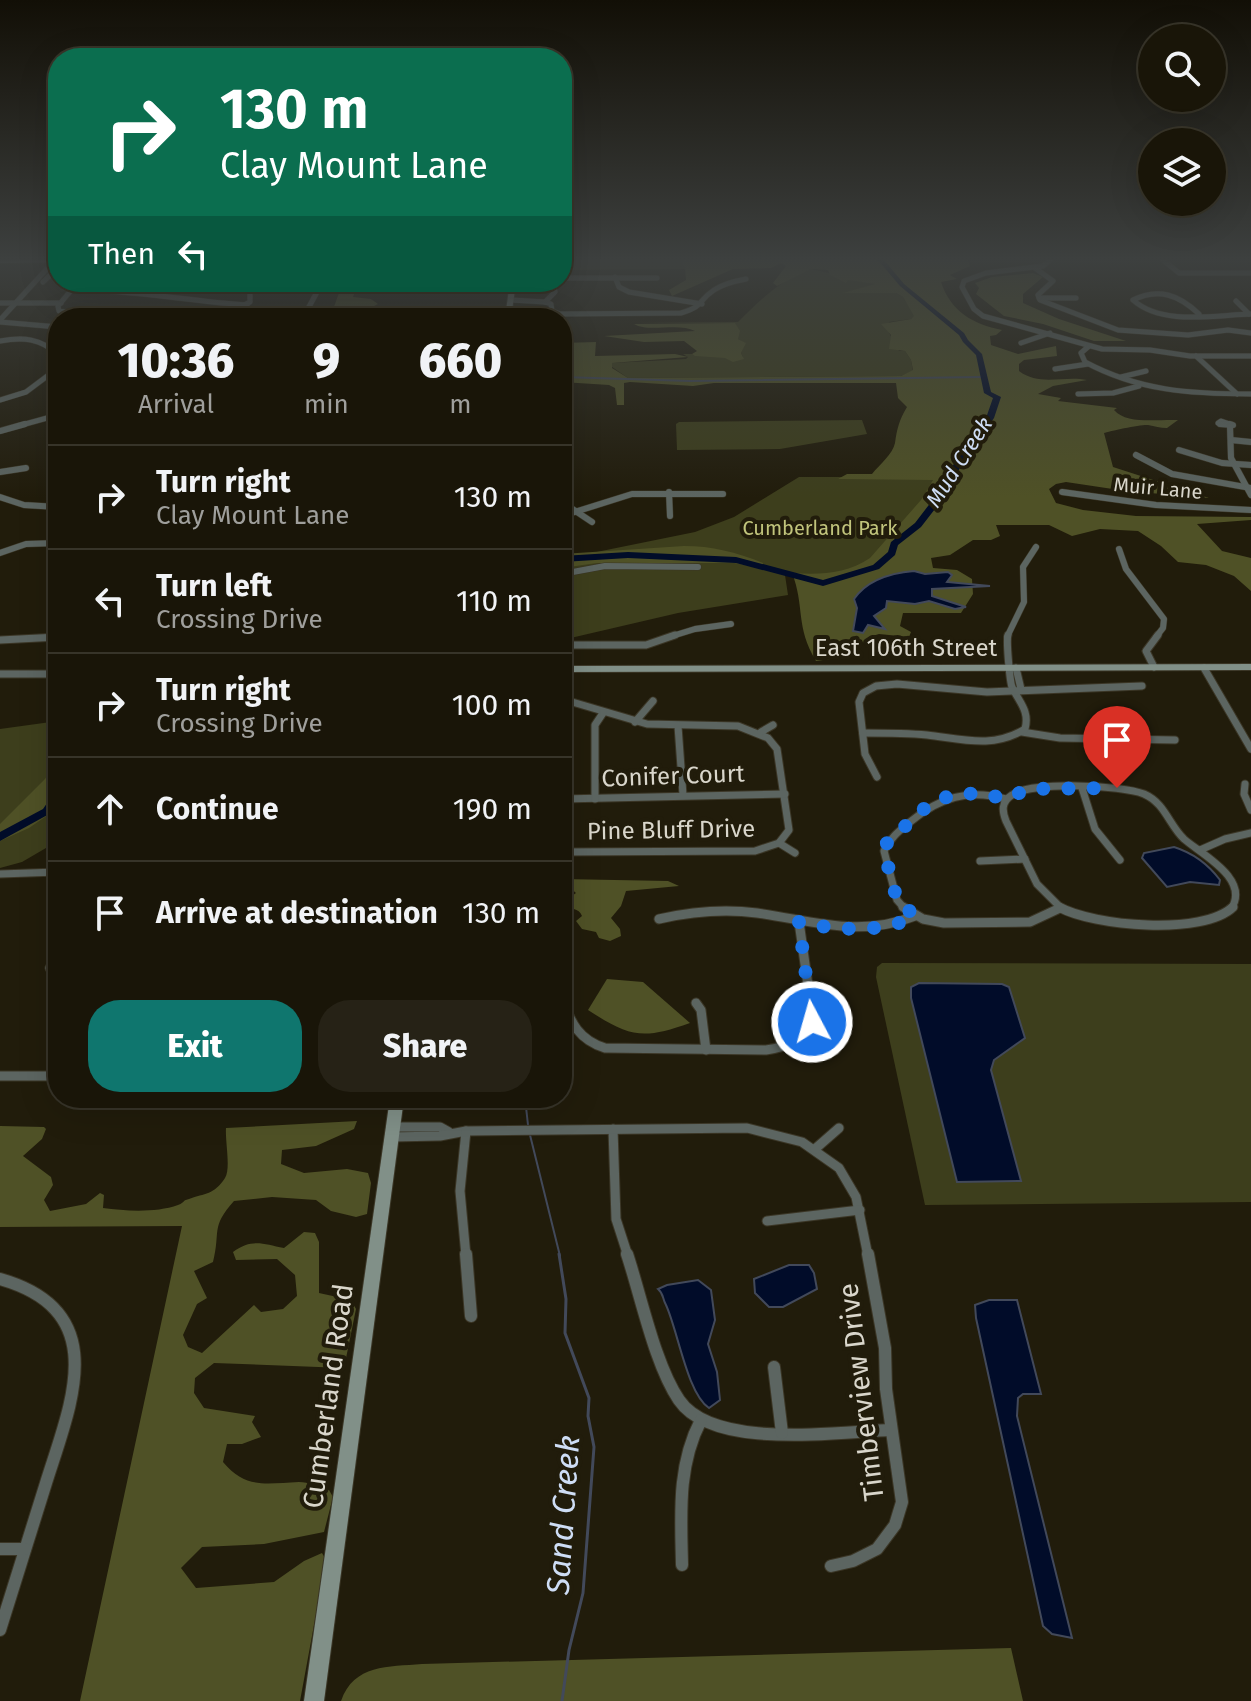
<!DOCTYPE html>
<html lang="en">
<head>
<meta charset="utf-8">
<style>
	body { margin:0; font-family:"Fira Sans",sans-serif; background:#262216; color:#f1f3f6; height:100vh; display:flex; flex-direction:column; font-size:30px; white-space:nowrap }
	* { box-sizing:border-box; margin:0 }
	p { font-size:26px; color:#9f9f9c }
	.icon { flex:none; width:44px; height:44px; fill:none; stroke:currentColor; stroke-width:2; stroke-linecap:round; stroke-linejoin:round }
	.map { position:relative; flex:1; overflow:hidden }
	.details { position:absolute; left:48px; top:308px; width:524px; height:800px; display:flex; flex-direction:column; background:#191508; border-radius:32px; box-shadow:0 8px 32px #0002,0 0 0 2px #373429 }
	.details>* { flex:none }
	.hud { position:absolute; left:48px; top:48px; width:524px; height:244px; border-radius:32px; box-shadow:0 8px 32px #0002,0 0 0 2px #373429; background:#0b6e4f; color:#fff; overflow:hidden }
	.fabs { position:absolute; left:1138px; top:24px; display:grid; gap:16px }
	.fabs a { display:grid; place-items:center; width:88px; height:88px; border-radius:50%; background:#191508; box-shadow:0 8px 32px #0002,0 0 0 2px #373429; font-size:40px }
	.pin { position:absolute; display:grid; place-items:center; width:68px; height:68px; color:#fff; margin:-82px -34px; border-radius:50% 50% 50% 0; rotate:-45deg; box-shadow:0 0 8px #0007 }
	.pin .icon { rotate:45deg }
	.me { position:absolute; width:88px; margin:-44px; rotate:354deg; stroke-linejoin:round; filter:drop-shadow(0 0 6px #0008) }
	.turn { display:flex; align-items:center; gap:28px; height:168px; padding:0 40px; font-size:36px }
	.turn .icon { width:104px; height:104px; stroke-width:2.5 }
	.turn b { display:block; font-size:56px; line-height:68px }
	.then { display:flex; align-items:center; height:76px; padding:0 40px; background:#0003; gap:16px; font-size:30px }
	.eta { display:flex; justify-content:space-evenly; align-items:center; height:136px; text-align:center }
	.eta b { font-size:48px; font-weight:800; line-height:56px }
	.cta { display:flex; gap:16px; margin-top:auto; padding:16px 40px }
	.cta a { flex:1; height:92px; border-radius:32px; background:#0f766e; color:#fff; font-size:32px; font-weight:800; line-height:92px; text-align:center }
	.cta a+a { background:#262216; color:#f1f3f6 }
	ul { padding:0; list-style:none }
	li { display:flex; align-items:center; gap:24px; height:104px; padding:0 40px; border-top:2px solid #373429 }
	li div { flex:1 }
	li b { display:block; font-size:30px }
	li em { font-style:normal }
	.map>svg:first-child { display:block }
	.green { fill:#3d3e1c }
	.forest { fill:#4f5126 }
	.water { fill:#010c29; stroke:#42495a; stroke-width:2 }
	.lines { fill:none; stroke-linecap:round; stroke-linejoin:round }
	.stream-far1 { stroke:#42495a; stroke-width:2 }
	.stream { stroke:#42495a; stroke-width:3 }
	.river { fill:#010c29; fill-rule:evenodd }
	.street-far4-casing { stroke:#3b3626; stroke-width:6 }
	.street-far3-casing { stroke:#3b3626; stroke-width:7 }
	.street-far2-casing { stroke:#3b3626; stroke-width:9 }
	.street-far1-casing { stroke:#3b3626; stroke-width:11 }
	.street-casing { stroke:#3b3626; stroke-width:14 }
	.secondary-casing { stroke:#3b3626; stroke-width:2 }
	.primary-casing { stroke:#3b3626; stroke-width:2 }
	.street-far4 { stroke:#5c6561; stroke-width:5 }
	.street-far3 { stroke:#5c6561; stroke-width:6 }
	.street-far2 { stroke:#5c6561; stroke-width:7 }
	.street-far1 { stroke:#5c6561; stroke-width:9 }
	.street { stroke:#5c6561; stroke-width:12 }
	.secondary { fill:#819088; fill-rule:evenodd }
	.primary { fill:#9db0a7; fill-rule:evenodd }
	.route { stroke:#1a73e8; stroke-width:14; stroke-dasharray:0 25.2 }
	.labels { text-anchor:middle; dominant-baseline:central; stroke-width:8; stroke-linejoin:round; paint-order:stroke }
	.far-street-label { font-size:20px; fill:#d9d6cb; stroke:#211c0b }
	.far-park-label { font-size:20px; fill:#c1c47c; stroke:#211c0b }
	.far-water-label { font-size:22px; font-style:italic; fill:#ceddf5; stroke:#211c0b }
	.street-label { font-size:24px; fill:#d9d6cb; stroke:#211c0b }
	.near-street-label { font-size:28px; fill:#d9d6cb; stroke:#211c0b }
	.near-water-label { font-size:32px; font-style:italic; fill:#ceddf5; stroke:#211c0b }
</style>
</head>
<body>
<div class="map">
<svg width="1251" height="1701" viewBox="0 0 1251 1701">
	<rect width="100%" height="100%" fill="#211c0b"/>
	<g class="green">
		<polygon points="562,260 681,260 686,269 562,270"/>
		<path d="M 811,269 L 877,284 L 843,293 L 896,293 L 903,297 L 915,316 L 911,319 L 889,322 L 887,329 L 899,351 L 905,351 L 911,360 L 913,371 L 901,376 L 628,378 L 612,367 L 612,363 L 686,359 L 688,357 L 683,354 L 692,354 L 743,357 L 741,353 L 745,343 L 738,339 L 735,323 L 633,323 L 738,322 C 760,300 780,280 811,269 Z"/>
		<polygon points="862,420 867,434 780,449 677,450 676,424 679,422"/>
		<polygon points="799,477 946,477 871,567 821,582 785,575 788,595 678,613 562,640 562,559 695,532 734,517"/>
		<polygon points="58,721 58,841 22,862 0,868 0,729"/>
		<polygon points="882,963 1251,964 1251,1202 925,1205 876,977 877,967"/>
	</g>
	<g class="forest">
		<path d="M 681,260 L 968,260 L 970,266 L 950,275 L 957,279 L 941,282 C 951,312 973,324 1002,330 L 996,335 L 990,336 L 991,345 L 1018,354 L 1056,346 L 1057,356 L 1024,360 L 1019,364 L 1019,371 C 1040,387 1064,375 1087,380 L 1053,386 L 1038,394 L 1061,398 L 1058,401 L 1117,408 L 1114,410 C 1127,425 1158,419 1178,420 L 1167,428 C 1160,428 1155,426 1148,425 C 1143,424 1109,431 1104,433 L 1113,467 L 1209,498 L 1126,491 L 1066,482 L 1056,484 L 1049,489 L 1056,503 L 1083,510 L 1136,516 L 1251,517 L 1251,520 L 1197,524 L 1222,551 L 1251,558 L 1251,591 L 1234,576 L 1206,565 L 1178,562 L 1161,546 L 1138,531 L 1100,529 L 1072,536 L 1049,525 L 996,525 L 1000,536 L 991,540 L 973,540 L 950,555 L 931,558 L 933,568 L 957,570 L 972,579 L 973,594 L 961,613 L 903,613 L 900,626 L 911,632 L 909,637 L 879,634 L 869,637 L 877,644 C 859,642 840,637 828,652 L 830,659 L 816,661 C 795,626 805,606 792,573 C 820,575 846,574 870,558 L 921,500 L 933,480 L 838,479 L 847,474 L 872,474 C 879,465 893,454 895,443 C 897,429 899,420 907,407 L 898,398 L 896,383 L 714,383 L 693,386 L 630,382 L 624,383 L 624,405 L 617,405 L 615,388 L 609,385 L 562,382 L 562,343 L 596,342 L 595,356 L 675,354 L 688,357 L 612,363 L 612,368 L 628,378 L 901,376 L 913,370 L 911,360 L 905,351 L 889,349 L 891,335 L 881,324 L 911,319 L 914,316 L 903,297 L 896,293 L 842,293 L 875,284 L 848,280 L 846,283 L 830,275 L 828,270 L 811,269 L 777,286 L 773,283 L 786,266 L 781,263 L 771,268 L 733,269 L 672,296 L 669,290 L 686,280 L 685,268 Z"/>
		<polygon points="1033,273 1043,277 1023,294 1023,303 1059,319 1126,341 1094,341 1043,324 1004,316 976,294 979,288 975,283 992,277"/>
		<polygon points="338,282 358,282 353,297 371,299 378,304 358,314 357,318 330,318 340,290"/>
		<path d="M 735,323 L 740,331 L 738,339 L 746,343 L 741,353 L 744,359 L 733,362 L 725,358 L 695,356 L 692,354 L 697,351 L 684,341 L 644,342 L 604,336 L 695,331 C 678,322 649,333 634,324 Z"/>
		<path d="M 684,546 C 712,546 736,552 763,563 L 761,568 L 734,563 L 597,563 L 562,568 L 562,554 Z"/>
		<polygon points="58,760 58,808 29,828 0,841 0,824 45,779"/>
		<path d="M 562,879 L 668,881 L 679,886 L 626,891 L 621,906 L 611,918 L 620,929 L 621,936 L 610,941 L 599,938 L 596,932 L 582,929 L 576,921 L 582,916 C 579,908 570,908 562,907 L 562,903 L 576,893 L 568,886 L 562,886 Z"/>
		<path d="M 607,979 L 643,982 L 690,1023 C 642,1040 630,1037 588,1010 Z"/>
		<path d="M 357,1121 L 354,1129 L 316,1146 L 282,1150 L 281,1164 L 304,1173 L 347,1169 L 368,1173 L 371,1183 L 367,1214 L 356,1217 L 331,1211 L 316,1200 L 272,1197 L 234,1201 C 210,1228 221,1231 213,1262 L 194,1271 L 207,1298 L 197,1304 L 183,1335 L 188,1347 L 202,1353 L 254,1305 L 261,1312 L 283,1309 L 297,1296 L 295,1275 L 277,1259 L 236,1260 L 233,1252 C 252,1238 263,1244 284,1248 L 304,1232 L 315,1233 L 319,1242 L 319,1293 L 351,1300 L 356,1309 L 344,1368 L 214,1363 L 195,1378 L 194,1393 L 204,1408 L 255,1416 L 252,1422 L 261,1437 L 242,1444 L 227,1444 L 223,1462 C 246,1490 268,1483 299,1482 C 308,1482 320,1487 329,1490 L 333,1497 L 324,1532 L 264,1544 L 202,1547 L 181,1568 L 196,1588 L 274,1582 L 304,1561 L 322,1553 L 326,1560 L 300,1701 L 80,1701 L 182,1226 L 0,1227 L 0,1126 L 44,1127 L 46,1129 L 42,1139 L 23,1156 L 51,1177 L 53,1185 L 44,1200 L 50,1211 L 86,1204 L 100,1193 L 104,1195 L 103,1208 C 125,1211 156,1213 178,1205 C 186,1202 181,1201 189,1199 C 205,1193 214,1195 225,1178 C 231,1168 225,1142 226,1128 Z"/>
		<path d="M 1011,1648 L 1023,1701 L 341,1701 C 354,1664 388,1667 422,1664 Z"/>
	</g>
	<g class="water">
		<path d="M 914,571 L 925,574 L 948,572 L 952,575 L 947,582 L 990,586 L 932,589 L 932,596 L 966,607 L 955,609 L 929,601 L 915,604 L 887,601 L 886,608 L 874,616 L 885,629 L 868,625 L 863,633 L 853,631 L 857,608 L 854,599 C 867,580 891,573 914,571 Z"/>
		<path d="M 1174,847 C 1193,853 1208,864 1220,880 L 1219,885 L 1190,882 L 1167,887 L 1142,858 L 1144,853 Z"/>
		<polygon points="919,983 1002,984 1009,987 1025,1038 994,1060 991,1070 1021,1181 957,1182 911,998 911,987"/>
		<polygon points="789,1265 809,1265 814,1273 817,1289 783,1307 769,1307 755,1293 754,1279"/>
		<path d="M 698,1280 L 711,1290 L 715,1320 L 708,1344 L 717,1372 L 720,1400 L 709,1408 C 687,1393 678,1331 666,1305 C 662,1298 664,1294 658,1289 L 667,1285 Z"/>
		<polygon points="989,1300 1017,1300 1041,1394 1023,1394 1018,1398 1017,1416 1072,1638 1052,1634 1043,1626 976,1318 975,1305"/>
	</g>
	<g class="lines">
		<g class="stream-far1">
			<polyline points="562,377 690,381 983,377"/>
			<polyline points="525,1098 528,1125"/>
			<polyline points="530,1135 560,1256"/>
		</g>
		<polyline class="stream" points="559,1254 566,1299 565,1333 589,1398 588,1416 594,1447 583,1593 569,1650 562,1701"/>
		<g class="river">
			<polygon points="878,260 884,260 904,284 964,333 968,340 982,354 991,392 1001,397 994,418 964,460 945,496 921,527 898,545 895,555 879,569 823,586 736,563 628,558 562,562 562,556 628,552 736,557 823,580 873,565 888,552 891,542 915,523 938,493 956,460 986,418 993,398 984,393 976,355 963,342 959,335 900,286"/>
			<polygon points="58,792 58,803 51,813 0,841 0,832 43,809 54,793"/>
		</g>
		<g class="street-far4-casing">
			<g id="street-far4">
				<polyline points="1050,260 1043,266 986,273 964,281 962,287 974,309 983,316 1102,349 1150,350 1190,356 1251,356"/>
				<polyline points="1163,260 1179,273 1251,273"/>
				<polyline points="1035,268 1053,281 1038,295 1040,300 1118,330 1188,335 1228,330 1251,333"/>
				<polyline points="615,277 619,287 629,292 702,304"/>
				<polyline points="562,278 657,278"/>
				<polyline points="43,282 58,268"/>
				<polyline points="78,282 58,306 59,311 97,317 180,318"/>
				<path d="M 73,289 C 131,290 189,301 247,305"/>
				<polyline points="1039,298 1076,298"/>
				<polyline points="511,300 545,302"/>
				<polyline points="1236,301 1249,314"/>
				<path d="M 545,302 L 551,304 L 552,311 L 560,314 L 681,313 C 706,305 696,302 714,290 C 723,284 735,281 746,279"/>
				<polyline points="545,302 555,292 552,282"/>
				<polyline points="0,303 61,303"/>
				<path d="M 1199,314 C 1179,295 1158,287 1133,300 C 1162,326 1215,315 1251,314"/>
				<polyline points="210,318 228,314 250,302 250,289 225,282"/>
				<polyline points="303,318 317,292 310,282"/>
				<polyline points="0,320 55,260"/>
				<polyline points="0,322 58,327"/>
				<path d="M 0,341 C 23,337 41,338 58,355"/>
				<polyline points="1021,343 1050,333"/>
				<path d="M 1089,346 L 1081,353 L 1085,362 C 1139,391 1191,394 1251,394"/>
				<polyline points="1196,356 1237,394"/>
				<polyline points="1055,369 1088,364"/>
				<polyline points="1121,377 1146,371"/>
				<polyline points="1078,394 1113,393 1139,386"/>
				<polyline points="0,400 26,392 58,368"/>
				<polygon points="1221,421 1233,425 1218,423"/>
				<polyline points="18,426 58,415"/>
			</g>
		</g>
		<g class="street-far3-casing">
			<g id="street-far3">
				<polyline points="1220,424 1233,425 1230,424"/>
				<polyline points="1230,426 1231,458 1251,495"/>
				<polyline points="0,431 25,424"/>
				<polyline points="1231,440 1251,442"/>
				<polyline points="1179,450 1222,463 1251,465"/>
				<polyline points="1136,455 1172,474 1251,488"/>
				<polyline points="0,472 26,468"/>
				<polyline points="669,492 670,516"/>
				<polyline points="1062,492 1156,505 1251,510"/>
				<polyline points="0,497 24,505 58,507"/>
				<polyline points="562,502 592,522"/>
				<polyline points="562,516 632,494 723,494"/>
				<polyline points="1119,549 1126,569 1164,619 1163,628 1156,637"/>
				<polyline points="0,553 26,544 58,543"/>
				<polyline points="562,574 605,566 698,567"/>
				<polyline points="50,637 58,637"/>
				<polyline points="669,637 695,629 731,624"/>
				<polyline points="1007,637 1024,602 1023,567 1036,547"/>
			</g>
		</g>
		<g class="street-far2-casing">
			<g id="street-far2">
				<polyline points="0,640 58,637"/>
				<polyline points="562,645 646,645 675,635"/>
				<polyline points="1154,667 1146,651 1158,635"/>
				<polyline points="1016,668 1021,689 1017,692"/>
				<polyline points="1204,668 1251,749"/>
				<polyline points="0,674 58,674"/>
				<polyline points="562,699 647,724 738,726 768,738 777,749 789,830 779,843 755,851 562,852"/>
				<polyline points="635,722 653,701"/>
				<polyline points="678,726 683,795"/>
				<polyline points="761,732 773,725"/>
				<polyline points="1022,732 1060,738 1175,740"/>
				<path d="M 863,733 C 884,733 906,733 927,735 C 962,739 993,749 1025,729 C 1030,711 1019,702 1012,687 C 1010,682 1006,641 1008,635"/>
				<polyline points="877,777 865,754 859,702 863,693 876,686 897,684 987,692 1142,686"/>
				<polyline points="1245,784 1244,794 1251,810"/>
				<polyline points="1082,788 1095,829 1120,860"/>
				<polyline points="562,799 785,794"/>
				<polyline points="595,799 595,725 603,713"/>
				<polyline points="779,843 795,853"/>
				<polyline points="1200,850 1225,839 1251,833"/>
				<polyline points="980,861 1025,859"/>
				<polyline points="0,874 58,872"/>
				<path d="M 905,909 L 897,900 L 884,851 C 890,838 899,831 910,822 C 940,797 968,789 1006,799"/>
				<path d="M 1062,909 L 1037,884 L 1006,821 C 1002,811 1001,802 1012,795 C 1032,781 1121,785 1144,794 C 1165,803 1169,825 1184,839 C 1201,854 1251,879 1231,909"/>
			</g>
		</g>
		<g class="street-far1-casing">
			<g id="street-far1">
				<polyline points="903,907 923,919 944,923 1030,922 1060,908"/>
				<path d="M 1059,907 C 1093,926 1203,936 1233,907"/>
				<path d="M 659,919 C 690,912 726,909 757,913 C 814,921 859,938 915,916"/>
				<polyline points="50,968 58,967"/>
				<path d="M 562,999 C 571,1023 579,1040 605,1048 L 766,1050 C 787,1047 804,1040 813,1020 L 799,922"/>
				<polyline points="696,1003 701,1010 706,1050"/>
				<polyline points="0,1076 58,1076"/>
				<polyline points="393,1127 440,1127 449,1132"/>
				<polyline points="613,1129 616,1219 628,1256"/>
				<polyline points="392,1137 440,1136 466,1131 747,1128 802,1142 839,1168 856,1197 868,1256"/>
				<polyline points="815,1149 839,1128"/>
				<polyline points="767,1221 860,1210"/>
				<polyline points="466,1256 460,1191 466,1131"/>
			</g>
		</g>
		<g class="street-casing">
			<g id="street">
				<polyline points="466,1254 471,1316"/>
				<path d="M 627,1254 C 641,1296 655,1365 679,1400 C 713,1450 836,1432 891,1430"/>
				<path d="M 0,1279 C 113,1311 71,1403 46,1483 C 31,1532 15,1581 0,1630"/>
				<polyline points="774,1367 782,1433"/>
				<polyline points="0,1549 25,1549"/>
				<path d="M 682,1565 C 681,1515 677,1466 701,1420"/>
				<polyline points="831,1566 853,1561 877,1549 895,1525 902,1502 886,1389 885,1348 868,1254"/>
			</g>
		</g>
		<g class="secondary-casing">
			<g id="secondary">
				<polygon points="510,282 516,282 511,318 505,318"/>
				<polygon points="1251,664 1251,670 562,672 562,666"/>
				<polygon points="390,1098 404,1098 324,1701 304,1701"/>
			</g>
		</g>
		<g class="primary-casing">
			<polygon id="primary" points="0,260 58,260 58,262 0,263"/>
		</g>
		<use href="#street-far4" class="street-far4"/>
		<use href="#street-far3" class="street-far3"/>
		<use href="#street-far2" class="street-far2"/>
		<use href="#street-far1" class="street-far1"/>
		<use href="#street" class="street"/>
		<use href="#secondary" class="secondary"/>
		<use href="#primary" class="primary"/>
	</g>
	<linearGradient id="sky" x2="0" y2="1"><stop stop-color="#120f06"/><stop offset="0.52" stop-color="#3d403f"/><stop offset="1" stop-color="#3d403f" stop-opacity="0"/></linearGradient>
	<rect width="1251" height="498" fill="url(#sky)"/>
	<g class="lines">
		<path class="route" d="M 812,1022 L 799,922 C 832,930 885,934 915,916 L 897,900 L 884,851 L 887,843 L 927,806 L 951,795 L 980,793 L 1006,799 L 1028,789 L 1117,788"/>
	</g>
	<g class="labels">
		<g class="far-street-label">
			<text transform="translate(1158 488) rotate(5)">Muir Lane</text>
		</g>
		<g class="far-park-label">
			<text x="820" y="528">Cumberland Park</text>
		</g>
		<g class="far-water-label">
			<text transform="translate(959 462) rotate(-57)">Mud Creek</text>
		</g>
		<g class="street-label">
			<text x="906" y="648">East 106th Street</text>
			<text transform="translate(673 776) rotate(-2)">Conifer Court</text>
			<text transform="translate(671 830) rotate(-1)">Pine Bluff Drive</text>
		</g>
		<g class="near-street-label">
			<text transform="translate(861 1392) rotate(-97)">Timberview Drive</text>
			<text transform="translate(328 1396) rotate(-82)">Cumberland Road</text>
		</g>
		<g class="near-water-label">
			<text transform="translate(563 1515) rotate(-86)">Sand Creek</text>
		</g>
	</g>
</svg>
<div class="fabs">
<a><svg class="icon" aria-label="search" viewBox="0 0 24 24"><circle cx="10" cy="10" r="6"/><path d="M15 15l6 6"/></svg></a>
<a><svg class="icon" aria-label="layers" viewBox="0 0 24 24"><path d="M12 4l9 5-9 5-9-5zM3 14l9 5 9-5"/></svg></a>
</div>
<div class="pin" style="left:1117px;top:788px;background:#d93025"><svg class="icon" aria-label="arrive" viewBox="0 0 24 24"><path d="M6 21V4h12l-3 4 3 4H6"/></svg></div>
<svg class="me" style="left:812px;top:1022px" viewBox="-20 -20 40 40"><circle r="17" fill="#1a73e8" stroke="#fff" stroke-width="3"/><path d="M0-11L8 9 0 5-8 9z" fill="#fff"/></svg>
<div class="hud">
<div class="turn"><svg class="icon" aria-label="right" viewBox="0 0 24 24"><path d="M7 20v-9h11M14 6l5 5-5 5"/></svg><div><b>130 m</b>Clay Mount Lane</div></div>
<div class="then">Then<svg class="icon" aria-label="left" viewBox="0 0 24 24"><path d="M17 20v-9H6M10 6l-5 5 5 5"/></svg></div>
</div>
<section class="details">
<div class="eta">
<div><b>10:36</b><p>Arrival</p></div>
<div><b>9</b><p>min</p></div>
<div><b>660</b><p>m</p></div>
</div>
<ul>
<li><svg class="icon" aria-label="right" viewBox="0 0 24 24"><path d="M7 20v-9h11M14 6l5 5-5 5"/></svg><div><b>Turn right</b><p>Clay Mount Lane</p></div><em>130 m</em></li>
<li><svg class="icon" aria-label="left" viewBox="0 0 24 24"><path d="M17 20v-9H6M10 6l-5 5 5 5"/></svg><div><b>Turn left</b><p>Crossing Drive</p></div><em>110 m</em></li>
<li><svg class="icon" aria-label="right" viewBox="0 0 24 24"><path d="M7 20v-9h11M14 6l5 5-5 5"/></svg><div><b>Turn right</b><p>Crossing Drive</p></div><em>100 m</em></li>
<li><svg class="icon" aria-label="ahead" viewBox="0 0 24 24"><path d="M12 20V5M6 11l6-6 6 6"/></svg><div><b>Continue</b></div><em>190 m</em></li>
<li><svg class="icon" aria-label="arrive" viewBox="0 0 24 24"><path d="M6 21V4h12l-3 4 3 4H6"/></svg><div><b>Arrive at destination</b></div><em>130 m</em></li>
</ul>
<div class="cta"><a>Exit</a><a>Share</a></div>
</section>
</div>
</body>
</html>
